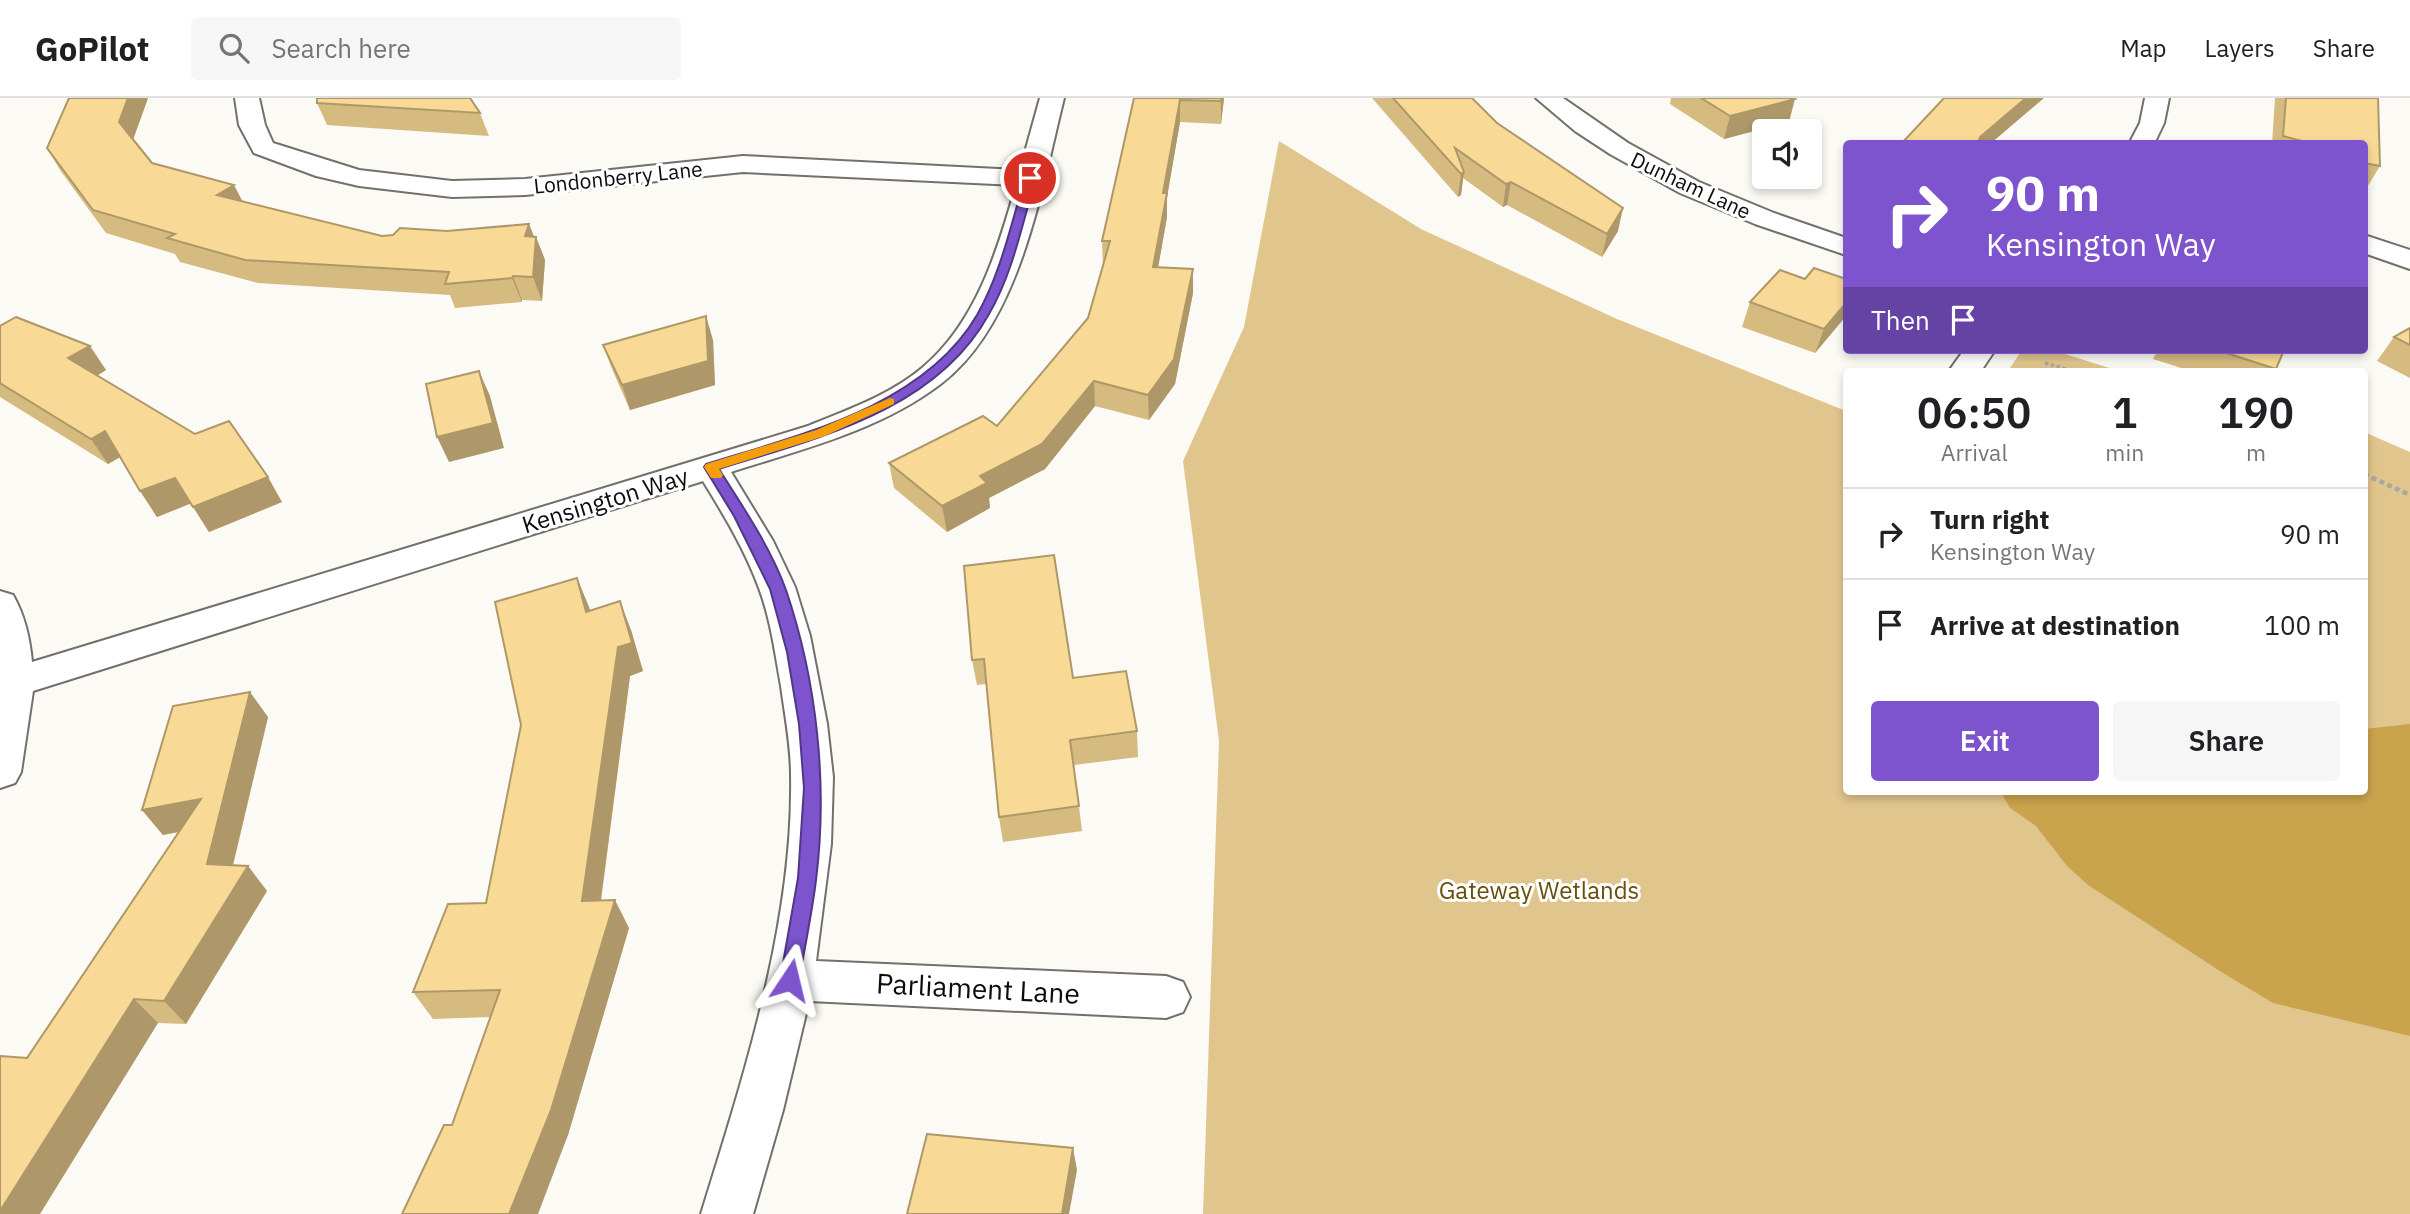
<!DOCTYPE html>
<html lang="en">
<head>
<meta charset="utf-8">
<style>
	body { margin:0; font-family:"IBM Plex Sans",sans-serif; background:#f6f6f6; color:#202124; height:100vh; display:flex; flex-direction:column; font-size:26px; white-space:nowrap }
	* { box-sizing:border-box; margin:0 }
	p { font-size:23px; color:#757577 }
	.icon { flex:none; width:38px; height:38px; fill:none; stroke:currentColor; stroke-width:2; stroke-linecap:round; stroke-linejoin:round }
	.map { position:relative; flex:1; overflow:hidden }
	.details { position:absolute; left:1843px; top:270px; width:525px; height:427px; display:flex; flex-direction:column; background:#fff; border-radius:7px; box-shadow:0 4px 10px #0003 }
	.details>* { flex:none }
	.banner { position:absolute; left:1843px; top:42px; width:525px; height:214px; border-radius:7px; box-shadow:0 4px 10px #0003; background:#7d54cd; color:#fff; overflow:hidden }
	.buttons { position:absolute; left:1752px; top:21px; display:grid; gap:14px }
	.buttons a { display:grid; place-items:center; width:70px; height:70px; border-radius:7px; background:#fff; box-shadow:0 4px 10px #0003; font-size:35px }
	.pin { position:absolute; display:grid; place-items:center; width:60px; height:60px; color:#fff; margin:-30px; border:4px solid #fff; border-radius:50%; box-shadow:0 2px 7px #0007 }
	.me { position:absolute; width:77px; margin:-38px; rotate:10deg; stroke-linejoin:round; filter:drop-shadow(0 0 5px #0008) }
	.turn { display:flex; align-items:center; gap:24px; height:147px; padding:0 28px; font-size:32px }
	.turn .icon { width:91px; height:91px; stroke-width:2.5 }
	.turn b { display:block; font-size:49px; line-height:60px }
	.then { display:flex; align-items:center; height:66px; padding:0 28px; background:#0003; gap:14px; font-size:26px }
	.eta { display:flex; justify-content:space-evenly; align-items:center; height:119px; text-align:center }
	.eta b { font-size:42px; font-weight:600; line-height:49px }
	.button { display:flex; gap:14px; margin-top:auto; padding:14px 28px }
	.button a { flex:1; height:80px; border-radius:7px; background:#7d54cd; color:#fff; font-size:28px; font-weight:600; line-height:80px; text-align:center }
	.button a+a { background:#f6f6f6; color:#202124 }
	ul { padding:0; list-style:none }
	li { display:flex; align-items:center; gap:21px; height:91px; padding:0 28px; border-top:2px solid #e0e0e0 }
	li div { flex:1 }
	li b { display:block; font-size:26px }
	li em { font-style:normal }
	header { display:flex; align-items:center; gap:42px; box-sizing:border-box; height:98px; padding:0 35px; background:#fff; border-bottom:2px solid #e0e0e0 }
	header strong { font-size:33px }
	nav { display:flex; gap:38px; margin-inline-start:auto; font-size:24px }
	.search { width:490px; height:63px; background:#f6f6f6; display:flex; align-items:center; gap:18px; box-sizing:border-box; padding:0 24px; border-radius:7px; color:#757577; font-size:26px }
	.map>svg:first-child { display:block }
	.green { fill:#e0c58d }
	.water { fill:#caa44d }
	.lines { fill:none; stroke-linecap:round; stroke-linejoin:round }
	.minor-casing { stroke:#73706b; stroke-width:4 }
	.path-far1 { stroke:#aaa8a4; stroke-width:3.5; stroke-dasharray:3.5 2.5; stroke-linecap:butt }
	.path { stroke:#aaa8a4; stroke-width:4.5; stroke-dasharray:5 3.5; stroke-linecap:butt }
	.minor { fill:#fff; fill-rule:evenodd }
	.wall { fill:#d6bb81 }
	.shaded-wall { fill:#ae9869 }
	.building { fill:#f9d996; stroke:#ae9869; stroke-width:2 }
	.route { fill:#7d54cd; stroke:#513785; stroke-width:2 }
	.slow { fill:#f59e0b }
	.labels { text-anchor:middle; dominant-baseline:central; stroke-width:6; stroke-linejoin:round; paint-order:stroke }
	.far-street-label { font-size:21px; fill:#0d0c0a; stroke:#fff }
	.street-label { font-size:24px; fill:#0d0c0a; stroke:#fff }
	.park-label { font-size:24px; fill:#694f0a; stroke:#fff }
	.near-street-label { font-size:28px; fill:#0d0c0a; stroke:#fff }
</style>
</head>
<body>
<header>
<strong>GoPilot</strong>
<div class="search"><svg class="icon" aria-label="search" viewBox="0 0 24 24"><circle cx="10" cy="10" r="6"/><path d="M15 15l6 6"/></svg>Search here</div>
<nav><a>Map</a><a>Layers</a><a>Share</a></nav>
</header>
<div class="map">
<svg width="2410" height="1116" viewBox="0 0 2410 1116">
	<rect width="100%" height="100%" fill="#fcfaf4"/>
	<g class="green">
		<polygon points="1279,43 1421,131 1617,221 1846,313 1846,693 2364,693 2364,334 2410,354 2410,1116 1203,1116 1219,643 1183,363 1244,229"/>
		<polygon points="2022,252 2052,252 2119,273 2008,273"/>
	</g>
	<polygon class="water" points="2410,626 2410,938 2273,905 2223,875 2088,787 2067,768 2036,728 2010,710 2000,693 2364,693 2364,631"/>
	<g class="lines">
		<g class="minor-casing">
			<g id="minor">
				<path d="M 235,0 L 259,0 L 265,27 L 273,45 L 359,72 L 452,83 L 525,81 L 743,58 L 1020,72 L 1040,0 L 1064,0 C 1041,92 1021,223 942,285 C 881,332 803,351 731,374 L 773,443 L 795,489 L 810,538 L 827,626 L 833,679 L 831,746 L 816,863 L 1166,878 L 1183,884 L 1190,899 L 1183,914 L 1166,920 L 809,903 L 783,1012 L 753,1116 L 701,1116 C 744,977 794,824 791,677 C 791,647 785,618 781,588 C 775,555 771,522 759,490 C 745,452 724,417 703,383 L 33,593 L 21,674 L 15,685 L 0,690 L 0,493 L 13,497 C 25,518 30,541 32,564 L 808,328 C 847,312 890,297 922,270 C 976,225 998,152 1016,87 L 743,74 L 525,97 L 452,99 L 359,88 L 316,78 L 254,55 L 239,27 Z"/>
				<polygon points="1536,0 1563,0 1628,45 1699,84 1774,115 1846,140 1846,157 1755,126 1680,95 1610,56 1575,33"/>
				<polygon points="2145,0 2169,0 2164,25 2154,46 2129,46 2140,25"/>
				<polygon points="2364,137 2410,152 2410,171 2364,155"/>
				<polygon points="1964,252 1995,252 1981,273 1949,273"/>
			</g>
		</g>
		<polyline class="path-far1" points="2045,265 2073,273"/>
		<polyline class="path" points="2364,376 2410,397"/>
		<use href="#minor" class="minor"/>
	</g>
	<g class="wall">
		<polygon points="148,0 133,42 152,65 242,103 382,138 529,126 534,139 536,139 545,162 542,203 522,202 522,204 455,210 450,197 258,185 180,164 175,156 106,135 60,72 47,50"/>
		<polygon points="1134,0 1224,0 1221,26 1180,24 1167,99 1167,119 1158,169 1193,195 1175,286 1149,322 1095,308 1045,371 989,400 990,410 947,434 894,390 889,365 997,328 1088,220 1103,167 1102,143"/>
		<polygon points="1372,0 1472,0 1497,25 1618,133 1602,159 1507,107 1503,109 1463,80 1461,97 1458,99"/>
		<polygon points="1671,0 1793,0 1789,24 1724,41 1670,6"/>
		<polygon points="2275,0 2378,0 2380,68 2366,91 2364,91 2364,46 2272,46"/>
		<polygon points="317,5 480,15 489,38 327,27"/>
		<polygon points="1846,181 1846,218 1815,255 1742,229 1750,204"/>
		<polygon points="0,228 106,272 97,278 282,404 209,434 191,405 157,419 120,359 108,366 0,299"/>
		<polygon points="2410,230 2410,280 2377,263 2394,239"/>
		<polygon points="713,242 715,287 630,312 612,271 603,247"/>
		<polygon points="2158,252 2284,252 2275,273 2191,273 2153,261"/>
		<polygon points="964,468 1073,580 1137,633 1138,659 1074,667 1082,733 1003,744 999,719 986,586 977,587 972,562"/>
		<polygon points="577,480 590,512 631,532 643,573 630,578 601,803 629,830 568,1037 452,1027 490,919 433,921 413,894 486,805"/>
		<polygon points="268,619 233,768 248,768 267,793 186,926 158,925 27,960 179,734 163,737 142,712"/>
	</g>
	<g class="shaded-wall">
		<polygon points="128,0 148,0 131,47 119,24"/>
		<polygon points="1221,0 1224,0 1221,26"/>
		<polygon points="2026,0 2044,0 1990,46 1977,46 1980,39"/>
		<polygon points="1795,1 1789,24 1724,41 1730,18"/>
		<polygon points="1180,2 1180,24 1167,99 1167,119 1154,193 1153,169 1163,95"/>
		<polygon points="1464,74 1461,97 1458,99 1461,76"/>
		<polygon points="1511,84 1507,107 1503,109 1506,86"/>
		<polygon points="234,87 246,110 217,97"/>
		<polygon points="1623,110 1618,133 1602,159 1607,136"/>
		<polygon points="529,126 536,144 536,139 545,162 542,203 533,179 525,138"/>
		<polygon points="1193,171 1193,195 1175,286 1149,322 1148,297"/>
		<polygon points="513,178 522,202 522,204 512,180"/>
		<polygon points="1846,205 1846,218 1815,255 1824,231"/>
		<polygon points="706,218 713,242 715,287 630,312 622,287"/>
		<polygon points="90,248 106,272 84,285 68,260"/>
		<polygon points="479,273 490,298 504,350 449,364 437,339"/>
		<polygon points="1094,283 1095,308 1045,371 989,400 990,410 947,434 942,408"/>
		<polygon points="105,333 122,358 108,366 91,341"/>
		<polygon points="268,379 282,404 209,434 193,409"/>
		<polygon points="175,380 192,405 157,419 140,393"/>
		<polygon points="577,480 589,509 598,542 586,514"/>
		<polygon points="620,503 631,532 643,573 630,578 597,831 582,803"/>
		<polygon points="250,594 268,619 227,791 207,766 217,726 163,737 142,712"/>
		<polygon points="248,768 267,793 186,926 164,903"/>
		<polygon points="615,802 629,830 568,1037 538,1116 509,1116"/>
		<polygon points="134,901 158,925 40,1116 0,1116 0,1113"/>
		<polygon points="1073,1050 1077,1072 1069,1116 1062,1116"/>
	</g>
	<g class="building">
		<polygon points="69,0 128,0 119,24 152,65 234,87 217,97 382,138 393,137 400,130 447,133 529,126 525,138 536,139 533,179 513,178 512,180 445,186 449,174 245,162 167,140 175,136 93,112 47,50"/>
		<polygon points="317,0 470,0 480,15 317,5"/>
		<polygon points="1134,0 1221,0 1221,3 1180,2 1163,95 1167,95 1153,169 1193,171 1174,261 1148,297 1094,283 1042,346 980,378 987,385 942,408 889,365 983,318 997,328 1088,220 1110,143 1102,143"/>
		<polygon points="1393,0 1472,0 1497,25 1623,110 1607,136 1511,84 1506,86 1455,50 1464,74 1461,76"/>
		<polygon points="1701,0 1793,0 1795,1 1730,18"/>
		<polygon points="1944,0 2026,0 1980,39 1978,46 1901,46"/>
		<polygon points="2286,0 2378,0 2380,68 2364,65 2364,46 2313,46 2283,38"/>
		<polygon points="1814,170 1846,181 1846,205 1824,231 1750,204 1780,172 1805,181"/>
		<polygon points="706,218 708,263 622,287 603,247"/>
		<polygon points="16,219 90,248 68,260 195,336 229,323 268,379 193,409 175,380 140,393 105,333 91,341 0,285 0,228"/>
		<polygon points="2410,230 2410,247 2394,239"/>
		<polygon points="2217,252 2284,252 2276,271"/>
		<polygon points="479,273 493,325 437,339 426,286"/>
		<polygon points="1054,457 1073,580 1126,573 1137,633 1070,642 1079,708 999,719 984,561 972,562 964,468"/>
		<polygon points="577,480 586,514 620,503 632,545 618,549 582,803 615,802 551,1012 509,1116 402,1116 444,1027 452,1027 500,892 413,894 448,806 486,805 521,627 495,504"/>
		<polygon points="250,594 207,766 248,768 164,903 134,901 0,1113 0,958 27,960 201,701 142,712 173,608"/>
		<polygon points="927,1036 1073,1050 1062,1116 907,1116"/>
	</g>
	<path class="route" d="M 1030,77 L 1036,80 C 1022,126 1013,175 989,216 C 936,313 817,340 719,371 C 743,409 771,450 786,492 C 817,583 828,687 816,782 C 812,815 805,848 799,882 L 796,888 L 790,890 L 783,888 L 780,882 L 798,780 L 804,690 L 799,626 L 787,554 L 770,491 L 734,418 L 704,369 L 706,366 C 800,337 924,308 977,217 C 1001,175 1011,126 1025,80 Z"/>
	<polygon class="slow" points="890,300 894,301 894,306 825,338 719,371 723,377 721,380 711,380 704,369 706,366 816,332"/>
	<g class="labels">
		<g class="far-street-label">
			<text transform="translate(618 79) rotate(-6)">Londonberry Lane</text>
			<text transform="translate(1691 87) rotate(25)">Dunham Lane</text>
		</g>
		<g class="street-label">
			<text transform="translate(605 402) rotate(-17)">Kensington Way</text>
		</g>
		<g class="park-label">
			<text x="1539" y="792">Gateway Wetlands</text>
		</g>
		<g class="near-street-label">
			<text transform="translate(978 890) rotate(3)">Parliament Lane</text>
		</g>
	</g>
</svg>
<div class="buttons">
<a><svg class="icon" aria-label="sound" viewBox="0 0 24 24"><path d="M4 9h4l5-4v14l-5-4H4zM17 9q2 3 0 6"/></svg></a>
</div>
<div class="pin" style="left:1030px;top:80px;background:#d93025"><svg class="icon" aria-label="arrive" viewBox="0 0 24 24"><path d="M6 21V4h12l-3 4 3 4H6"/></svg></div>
<svg class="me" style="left:790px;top:882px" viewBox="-20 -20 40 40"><path d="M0-17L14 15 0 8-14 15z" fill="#7d54cd" stroke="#fff" stroke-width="4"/></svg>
<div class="banner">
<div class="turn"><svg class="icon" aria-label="right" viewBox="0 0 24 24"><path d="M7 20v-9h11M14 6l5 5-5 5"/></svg><div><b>90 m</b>Kensington Way</div></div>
<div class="then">Then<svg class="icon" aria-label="arrive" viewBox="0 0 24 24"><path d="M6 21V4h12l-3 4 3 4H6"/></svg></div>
</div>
<section class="details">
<div class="eta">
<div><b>06:50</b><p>Arrival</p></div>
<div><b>1</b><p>min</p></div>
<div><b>190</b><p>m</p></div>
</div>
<ul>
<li><svg class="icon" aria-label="right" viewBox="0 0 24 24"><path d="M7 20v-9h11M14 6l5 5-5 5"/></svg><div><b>Turn right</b><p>Kensington Way</p></div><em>90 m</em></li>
<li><svg class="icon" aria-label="arrive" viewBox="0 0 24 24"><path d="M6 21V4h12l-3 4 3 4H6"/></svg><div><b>Arrive at destination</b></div><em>100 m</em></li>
</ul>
<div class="button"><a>Exit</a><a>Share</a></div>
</section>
</div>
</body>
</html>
